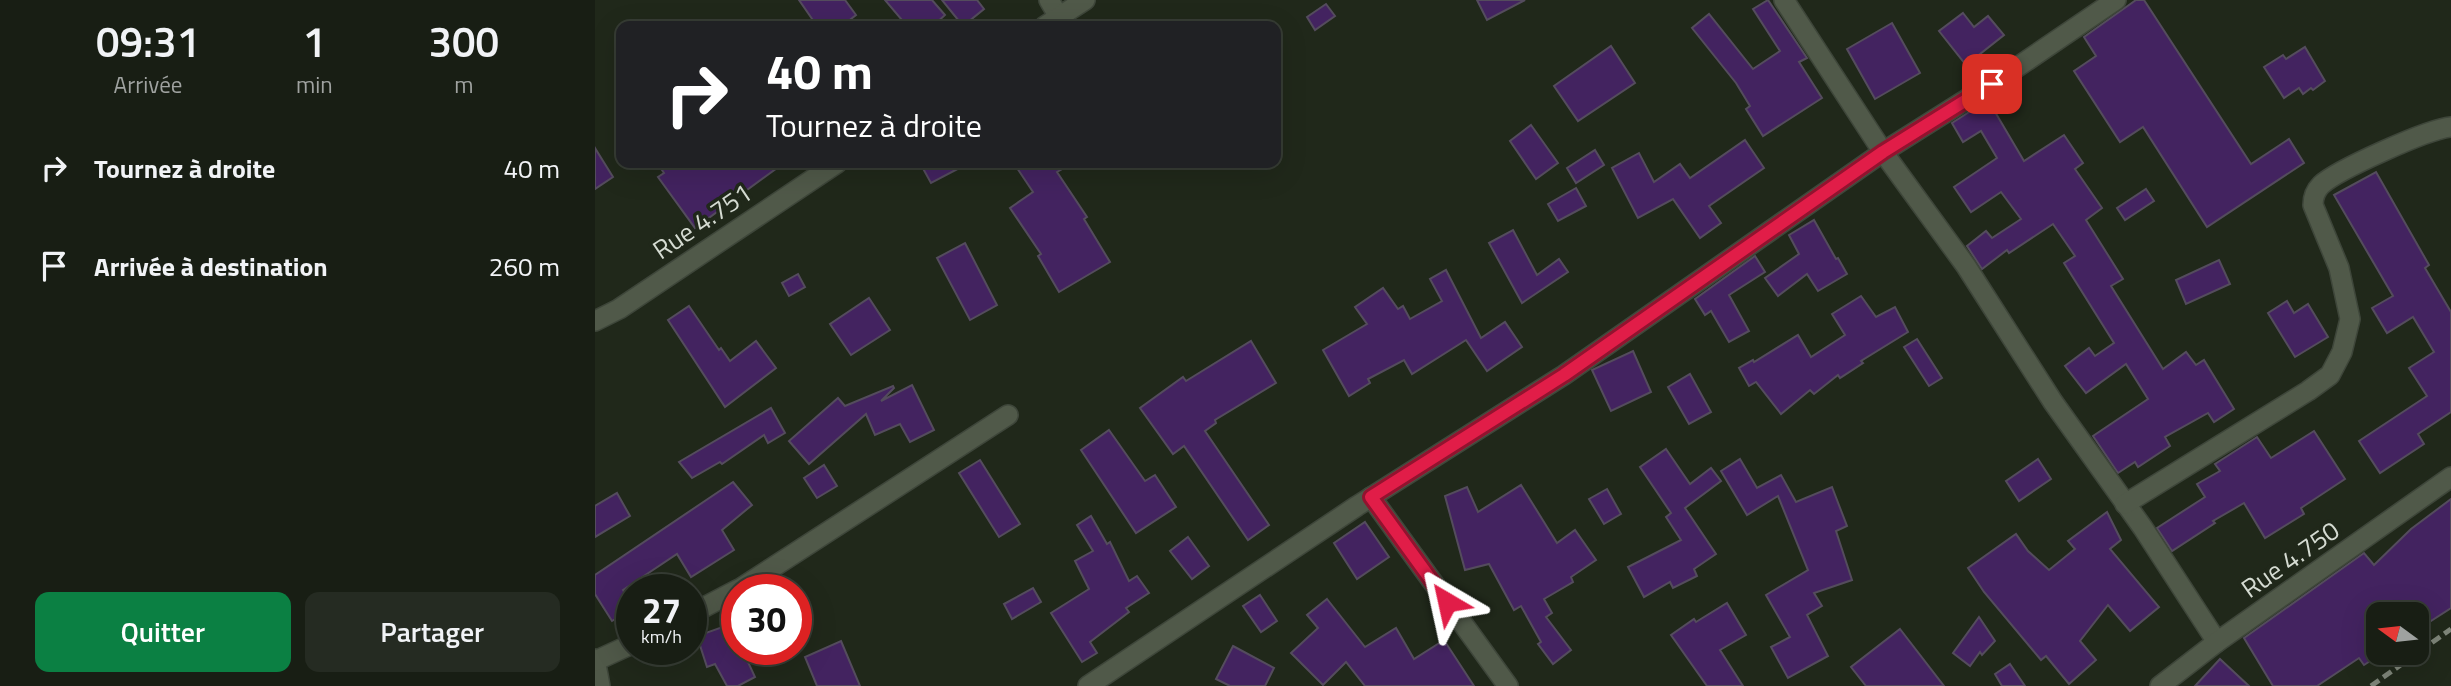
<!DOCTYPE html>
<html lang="fr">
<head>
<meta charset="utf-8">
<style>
	body { margin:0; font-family:"Titillium Web",sans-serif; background:#252b22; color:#f1f3f6; height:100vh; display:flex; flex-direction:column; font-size:26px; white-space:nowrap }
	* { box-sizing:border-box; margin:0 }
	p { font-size:23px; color:#9fa2a0 }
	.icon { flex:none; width:38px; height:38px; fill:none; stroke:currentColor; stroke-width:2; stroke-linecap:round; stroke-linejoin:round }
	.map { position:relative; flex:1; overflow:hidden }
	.sheet { display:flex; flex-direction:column; background:#181e14; width:595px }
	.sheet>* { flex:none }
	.guide { position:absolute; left:21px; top:21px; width:665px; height:147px; border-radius:14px; box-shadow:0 7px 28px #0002,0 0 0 2px #363c34; background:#202124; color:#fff; overflow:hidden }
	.needle { width:46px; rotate:285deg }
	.buttons { position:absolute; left:1771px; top:602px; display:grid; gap:14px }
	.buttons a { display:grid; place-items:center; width:63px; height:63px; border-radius:14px; background:#181e14; box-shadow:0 7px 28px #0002,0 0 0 2px #363c34; font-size:35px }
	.speed { position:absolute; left:21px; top:574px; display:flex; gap:14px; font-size:35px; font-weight:700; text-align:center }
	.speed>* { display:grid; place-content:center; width:91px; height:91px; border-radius:50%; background:#181e14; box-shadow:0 7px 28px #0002,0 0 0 2px #363c34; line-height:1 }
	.speed small { font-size:18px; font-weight:400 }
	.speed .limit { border:10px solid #d22; background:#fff; color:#111 }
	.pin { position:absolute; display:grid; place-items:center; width:60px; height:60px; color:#fff; margin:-30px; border-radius:14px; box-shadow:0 4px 10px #0006 }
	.me { position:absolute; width:77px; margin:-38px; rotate:324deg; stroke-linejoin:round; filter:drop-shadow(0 0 5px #0008) }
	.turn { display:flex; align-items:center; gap:24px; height:147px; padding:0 35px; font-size:32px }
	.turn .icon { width:91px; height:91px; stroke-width:2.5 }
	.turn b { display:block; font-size:49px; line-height:60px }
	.eta { display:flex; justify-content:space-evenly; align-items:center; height:119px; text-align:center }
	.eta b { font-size:42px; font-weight:600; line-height:49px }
	.action { display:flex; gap:14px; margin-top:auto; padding:14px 35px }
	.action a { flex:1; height:80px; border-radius:14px; background:#0b8043; color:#fff; font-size:28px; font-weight:600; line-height:80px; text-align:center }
	.action a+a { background:#252b22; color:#f1f3f6 }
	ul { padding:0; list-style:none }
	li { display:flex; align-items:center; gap:21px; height:98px; padding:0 35px }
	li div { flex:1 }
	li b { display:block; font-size:26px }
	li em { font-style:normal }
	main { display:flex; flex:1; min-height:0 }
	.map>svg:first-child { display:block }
	.building { fill:#432360; stroke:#544c5d; stroke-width:2 }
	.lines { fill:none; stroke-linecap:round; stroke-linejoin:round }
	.minor-casing { stroke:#3e463a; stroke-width:22 }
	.minor { stroke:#505949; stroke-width:19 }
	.rail { stroke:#7e8579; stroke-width:5; stroke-dasharray:10 5; stroke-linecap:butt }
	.route-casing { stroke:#92132f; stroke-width:18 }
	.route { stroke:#e11d48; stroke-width:12 }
	.labels { text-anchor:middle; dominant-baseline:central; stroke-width:7; stroke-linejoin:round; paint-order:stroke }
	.street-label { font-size:26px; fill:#d5dbd2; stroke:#20281a }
</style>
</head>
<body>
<main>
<section class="sheet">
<div class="eta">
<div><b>09:31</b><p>Arrivée</p></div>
<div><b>1</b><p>min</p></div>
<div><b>300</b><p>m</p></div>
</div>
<ul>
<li><svg class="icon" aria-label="right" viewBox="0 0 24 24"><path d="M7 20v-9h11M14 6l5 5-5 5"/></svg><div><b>Tournez à droite</b></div><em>40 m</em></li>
<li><svg class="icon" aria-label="arrive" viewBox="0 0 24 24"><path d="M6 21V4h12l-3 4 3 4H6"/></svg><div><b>Arrivée à destination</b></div><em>260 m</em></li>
</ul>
<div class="action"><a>Quitter</a><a>Partager</a></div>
</section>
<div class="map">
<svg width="1856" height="686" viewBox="0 0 1856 686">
	<rect width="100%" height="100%" fill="#20281a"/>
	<g class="building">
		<polygon points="204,0 250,0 261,15 247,26 222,26"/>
		<polygon points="290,0 337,0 350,15 338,26 312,26"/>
		<polygon points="347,0 382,0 389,9 368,26"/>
		<polygon points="882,0 930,0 892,20"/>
		<polygon points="1173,0 1212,58 1204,62 1227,98 1168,136 1151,109 1155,106 1141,83 1097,28 1114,14 1158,69 1185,51 1158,9"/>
		<polygon points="1541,0 1549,0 1656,164 1694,139 1709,163 1612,227 1548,127 1525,142 1479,71 1501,56 1489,37"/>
		<polygon points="731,4 740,16 720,30 712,17"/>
		<polygon points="1368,13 1379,27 1393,16 1409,35 1371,65 1344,31"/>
		<polygon points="1297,23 1325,73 1280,99 1252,49"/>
		<polygon points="1016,46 1040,83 983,121 959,86"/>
		<polygon points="1710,47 1730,81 1718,90 1716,88 1708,94 1704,88 1689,98 1669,67 1688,55 1691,59"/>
		<polygon points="1393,100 1429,161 1469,135 1488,163 1480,169 1507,208 1491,220 1528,279 1516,286 1568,369 1591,352 1601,365 1609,360 1639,409 1619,422 1613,413 1570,437 1575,446 1543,467 1540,462 1523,473 1498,436 1553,399 1531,364 1491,393 1470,366 1494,348 1500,356 1519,343 1469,263 1480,256 1458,224 1414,253 1412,250 1387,269 1372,246 1391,231 1397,238 1426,219 1406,192 1376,212 1359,187 1402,158 1386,131 1368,142 1357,123"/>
		<polygon points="936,125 963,163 941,179 915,141"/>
		<polygon points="1150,140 1169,168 1114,206 1126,223 1105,238 1078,199 1043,218 1017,168 1044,153 1059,182 1085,164 1095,178"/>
		<polygon points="0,148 18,177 0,189"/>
		<polygon points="1000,150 1009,165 981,183 972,168"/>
		<polygon points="62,163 189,163 100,228 63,177 69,173"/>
		<polygon points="325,163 374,163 336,183"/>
		<polygon points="431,163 478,163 462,172 492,217 489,219 515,262 464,292 443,256 446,254 415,208 438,192 422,168"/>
		<polygon points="1781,172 1834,265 1830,268 1856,312 1856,412 1823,434 1829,444 1785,473 1764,441 1832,396 1814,368 1839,352 1818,317 1792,333 1777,308 1798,296 1739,195"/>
		<polygon points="981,188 991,206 963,221 953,204"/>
		<polygon points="1551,189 1559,201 1530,220 1522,208"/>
		<polygon points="1219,220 1241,259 1243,258 1252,274 1223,291 1212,274 1183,296 1170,278 1204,254 1194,235"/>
		<polygon points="918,230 942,275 964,259 973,272 927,303 894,243"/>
		<polygon points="370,243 402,305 375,320 342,258"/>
		<polygon points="1160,256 1170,272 1134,295 1154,331 1134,342 1116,311 1110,315 1100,299"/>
		<polygon points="1624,260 1635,284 1591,304 1581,280"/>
		<polygon points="851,270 886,338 910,322 927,347 892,371 871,340 817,374 809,360 773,379 775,383 754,396 728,350 772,324 760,307 788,288 803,309 808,306 815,319 847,301 835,279"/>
		<polygon points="203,274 210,287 194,296 187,283"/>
		<polygon points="1266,296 1281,317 1300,307 1313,332 1266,361 1268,363 1245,378 1243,375 1219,394 1215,390 1186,414 1161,382 1154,386 1144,368 1158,360 1159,362 1203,335 1216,357 1250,335 1237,314"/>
		<polygon points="274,298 295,330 256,355 235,324"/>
		<polygon points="1692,301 1699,313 1713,304 1733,337 1700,357 1673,313"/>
		<polygon points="94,306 124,350 126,348 135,361 161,341 181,368 130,407 73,320"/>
		<polygon points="1322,339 1347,378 1334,386 1309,347"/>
		<polygon points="656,341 681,383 620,420 621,423 610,431 674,525 653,540 589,446 578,454 545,408 588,377 591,381"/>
		<polygon points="1038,351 1056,392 1016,411 997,370"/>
		<polygon points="1095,374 1116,412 1094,424 1073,387"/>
		<polygon points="317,385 339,430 315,442 305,424 280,435 271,414 214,464 194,441 243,398 250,406 298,386 299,388 286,401"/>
		<polygon points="176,408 190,433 173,443 169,435 127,464 125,462 97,478 84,462"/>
		<polygon points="514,430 550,481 560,475 581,507 541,533 486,450"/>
		<polygon points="1719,431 1750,479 1706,508 1709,514 1670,538 1649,503 1618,521 1620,523 1577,551 1562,528 1610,497 1602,484 1625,471 1620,464 1662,437 1676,458"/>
		<polygon points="1071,449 1095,484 1116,468 1126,481 1090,508 1121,554 1099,569 1102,576 1078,588 1075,582 1049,597 1033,567 1086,540 1071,517 1076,513 1045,467"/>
		<polygon points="1145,459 1162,488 1186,475 1201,502 1237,487 1252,526 1241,531 1257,580 1219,593 1227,606 1212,615 1233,656 1193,678 1176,647 1195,637 1171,595 1213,570 1183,496 1152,515 1126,471"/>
		<polygon points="1443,459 1456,479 1424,501 1411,481"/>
		<polygon points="385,460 425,524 404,537 364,473"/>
		<polygon points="229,465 242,486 222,498 209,478"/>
		<polygon points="138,482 157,505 127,530 139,550 96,577 82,554 28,590 37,604 37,609 17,621 0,594 0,575"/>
		<polygon points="926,485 962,543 980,530 1001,560 976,577 978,582 949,599 957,613 951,617 976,650 958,664 943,644 946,642 926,606 919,610 894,564 870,570 850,496 872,487 883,512"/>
		<polygon points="1012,489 1026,514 1009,524 994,499"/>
		<polygon points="22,493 35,516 0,537 0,506"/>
		<polygon points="1856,499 1856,608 1822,630 1822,614 1783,614 1783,656 1769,665 1764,658 1722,686 1678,686 1649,638 1769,553 1779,565 1816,529"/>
		<polygon points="1512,512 1526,540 1515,549 1564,607 1535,631 1513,605 1485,641 1501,660 1474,684 1451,656 1446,660 1389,592 1373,568 1421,534 1433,551 1454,570 1480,549 1473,541"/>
		<polygon points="496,516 512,544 515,542 534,581 542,576 554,593 531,608 534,612 495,642 502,653 487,662 456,613 494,589 480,561 498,551 482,525"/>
		<polygon points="770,522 794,557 762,579 739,543"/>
		<polygon points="593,537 614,566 597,579 575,551"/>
		<polygon points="438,588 446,602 417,619 409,604"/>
		<polygon points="665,595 682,621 666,632 648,606"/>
		<polygon points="732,599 770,647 801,628 819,659 849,640 879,686 770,686 751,662 728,685 696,653 723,628 712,615"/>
		<polygon points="1132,603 1151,635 1125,650 1148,686 1112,686 1076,635 1099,619 1101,622"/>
		<polygon points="1384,617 1400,641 1387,655 1385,652 1375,666 1358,653"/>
		<polygon points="139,623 142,632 142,649 147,649 160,677 143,686 132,686 120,664 112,667 102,636"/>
		<polygon points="1305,629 1349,686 1271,686 1256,667"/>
		<polygon points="246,641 265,686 222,686 210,657"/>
		<polygon points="638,646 679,668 670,686 635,686 621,679"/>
		<polygon points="1625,659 1654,686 1600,686"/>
		<polygon points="1415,664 1430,686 1407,686 1400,674"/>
	</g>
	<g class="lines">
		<g class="minor-casing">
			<g id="minor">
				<polyline points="454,0 464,17"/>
				<polyline points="1189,0 1288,152 1371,266 1458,402 1548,528 1622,642"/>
				<polyline points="450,26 490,0"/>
				<polyline points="0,321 24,309 242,163"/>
				<polyline points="776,497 913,686"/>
				<path d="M 1530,504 L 1713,391 L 1735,375 L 1747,352 L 1755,319 L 1744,268 L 1718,205 C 1718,198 1720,191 1726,185 C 1742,170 1833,129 1856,127"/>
				<polyline points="143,590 413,415"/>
				<polyline points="96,614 142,590"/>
				<polyline points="0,659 5,686"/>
				<polyline points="0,661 37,644"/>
				<polyline points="493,686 762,506 969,375 1288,152 1418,70 1521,0"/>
				<polyline points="1565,686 1622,642 1856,477"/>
			</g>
		</g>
		<use href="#minor" class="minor"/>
		<polyline class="rail" points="1776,686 1856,629"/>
	</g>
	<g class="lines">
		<g class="route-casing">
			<polyline id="route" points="852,602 776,497 969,375 1288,152 1397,84"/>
		</g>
		<use href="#route" class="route"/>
	</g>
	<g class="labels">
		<g class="street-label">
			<text transform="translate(107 221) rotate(-34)">Rue 4.751</text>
			<text transform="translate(1695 559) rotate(-35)">Rue 4.750</text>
		</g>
	</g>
</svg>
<div class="buttons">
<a><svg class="needle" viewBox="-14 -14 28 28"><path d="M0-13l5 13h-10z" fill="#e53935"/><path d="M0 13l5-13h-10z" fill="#9fa2a0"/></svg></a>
</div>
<div class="speed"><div>27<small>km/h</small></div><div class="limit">30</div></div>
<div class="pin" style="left:1397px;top:84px;background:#d93025"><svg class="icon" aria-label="arrive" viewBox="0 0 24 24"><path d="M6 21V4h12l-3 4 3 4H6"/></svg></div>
<svg class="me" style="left:852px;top:602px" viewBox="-20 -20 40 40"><path d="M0-17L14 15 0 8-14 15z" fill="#e11d48" stroke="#fff" stroke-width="4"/></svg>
<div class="guide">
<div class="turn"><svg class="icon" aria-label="right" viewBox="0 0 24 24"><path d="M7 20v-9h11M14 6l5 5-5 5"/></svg><div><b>40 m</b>Tournez à droite</div></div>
</div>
</div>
</main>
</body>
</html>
